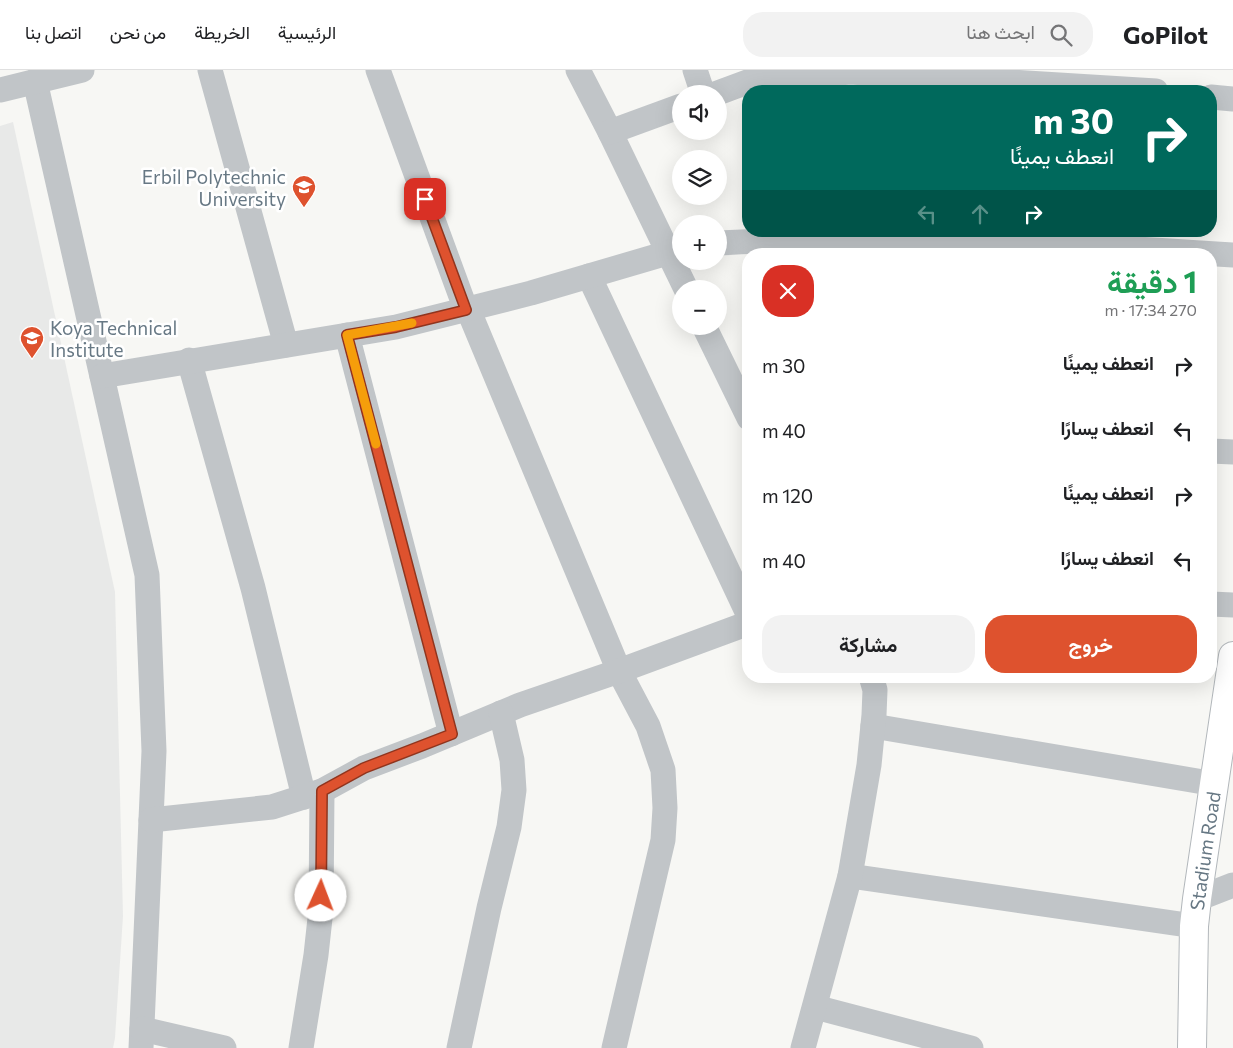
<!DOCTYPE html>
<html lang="ar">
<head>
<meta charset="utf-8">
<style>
	body { margin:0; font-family:Commissioner,Vazirmatn,sans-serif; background:#f2f2f2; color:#202124; direction:rtl; height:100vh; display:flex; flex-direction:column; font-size:19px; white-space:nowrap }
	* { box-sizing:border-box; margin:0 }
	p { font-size:16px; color:#757577 }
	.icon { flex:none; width:28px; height:28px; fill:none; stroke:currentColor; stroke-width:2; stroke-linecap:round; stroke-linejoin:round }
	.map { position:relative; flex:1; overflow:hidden; direction:ltr }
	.details { position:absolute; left:742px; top:178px; width:475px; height:435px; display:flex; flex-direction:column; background:#fff; border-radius:20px; box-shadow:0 5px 20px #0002; direction:rtl }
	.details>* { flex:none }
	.guide { position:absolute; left:742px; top:15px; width:475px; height:152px; border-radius:20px; box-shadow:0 5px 20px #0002; direction:rtl; background:#00695c; color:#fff; overflow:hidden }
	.buttons { position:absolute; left:672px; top:15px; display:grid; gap:10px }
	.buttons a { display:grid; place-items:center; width:55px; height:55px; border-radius:50%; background:#fff; box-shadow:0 5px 20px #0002; font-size:25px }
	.pin { position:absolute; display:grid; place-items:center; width:42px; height:42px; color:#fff; margin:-21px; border-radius:10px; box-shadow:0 2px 8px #0006 }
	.me { position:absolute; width:55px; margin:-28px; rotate:2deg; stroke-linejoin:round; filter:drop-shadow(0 0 4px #0008) }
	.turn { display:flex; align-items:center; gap:18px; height:105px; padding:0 20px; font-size:22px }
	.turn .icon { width:65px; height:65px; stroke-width:2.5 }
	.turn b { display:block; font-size:35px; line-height:42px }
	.lanes { display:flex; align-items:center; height:48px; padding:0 20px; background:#0003; justify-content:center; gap:25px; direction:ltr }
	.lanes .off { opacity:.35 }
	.round { display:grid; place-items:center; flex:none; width:52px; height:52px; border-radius:20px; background:#f2f2f2 }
	.overview { display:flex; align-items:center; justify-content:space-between; height:85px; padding:0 20px }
	h1 { font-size:30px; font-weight:700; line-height:38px; color:#1e9e55 }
	.button { display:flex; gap:10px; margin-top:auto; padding:10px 20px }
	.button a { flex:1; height:58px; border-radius:20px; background:#de522e; color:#fff; font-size:20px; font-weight:700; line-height:58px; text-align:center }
	.button a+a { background:#f2f2f2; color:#202124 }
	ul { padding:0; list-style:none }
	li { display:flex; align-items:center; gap:15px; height:65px; padding:0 20px }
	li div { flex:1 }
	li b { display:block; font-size:19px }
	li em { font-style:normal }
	header { display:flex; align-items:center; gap:30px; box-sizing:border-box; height:70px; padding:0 25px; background:#fff; border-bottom:1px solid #e0e0e0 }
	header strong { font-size:24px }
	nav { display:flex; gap:28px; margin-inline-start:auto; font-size:18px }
	.search { width:350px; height:45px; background:#f2f2f2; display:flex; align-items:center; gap:12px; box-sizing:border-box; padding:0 18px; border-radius:20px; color:#757577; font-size:19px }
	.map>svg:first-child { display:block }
	.built { fill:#e8e9e8 }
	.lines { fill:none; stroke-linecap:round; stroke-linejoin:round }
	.major-casing { stroke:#b2b7bb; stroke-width:30 }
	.minor { stroke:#c1c5c8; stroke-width:25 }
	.major { stroke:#fff; stroke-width:28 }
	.route-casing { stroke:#90351e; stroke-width:12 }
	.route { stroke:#de522e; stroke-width:9 }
	.slow { stroke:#f59e0b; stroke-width:9 }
	.labels { text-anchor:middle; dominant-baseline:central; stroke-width:5; stroke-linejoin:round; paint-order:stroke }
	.poi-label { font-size:19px; fill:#677884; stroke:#fff; text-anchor:end }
	.street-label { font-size:19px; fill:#677884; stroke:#fff }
</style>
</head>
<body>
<header>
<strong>GoPilot</strong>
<div class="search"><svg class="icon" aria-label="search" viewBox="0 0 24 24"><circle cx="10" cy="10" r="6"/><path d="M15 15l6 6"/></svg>ابحث هنا</div>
<nav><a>الرئيسية</a><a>الخريطة</a><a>من نحن</a><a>اتصل بنا</a></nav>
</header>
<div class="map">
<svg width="1233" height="978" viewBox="0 0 1233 978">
	<rect width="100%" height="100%" fill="#f7f7f4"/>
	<polygon class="built" points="13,52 115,522 123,846 115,968 113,978 0,978 0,56"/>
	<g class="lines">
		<g class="major-casing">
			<g id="major">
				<path id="s1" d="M 1192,978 L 1194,856 L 1197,829 L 1233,586"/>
			</g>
		</g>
		<g class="minor">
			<polyline points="210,0 286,275"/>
			<polyline points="378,0 466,240"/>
			<polyline points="578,0 610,62 686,219"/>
			<polyline points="695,0 703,24"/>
			<polyline points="35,11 147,505 154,681 141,978"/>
			<polyline points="0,20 82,0"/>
			<polyline points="715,24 750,11 850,2 1156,21"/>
			<polyline points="1211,27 1233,29"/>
			<polyline points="610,62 681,36"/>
			<path d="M 719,173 C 890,164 1062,174 1233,185"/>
			<polyline points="589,206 749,546"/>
			<polyline points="468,239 619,601 648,656 663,700 665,738 663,770 614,978"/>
			<polyline points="704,256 749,348"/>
			<polyline points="347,265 451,664"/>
			<polyline points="189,290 253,518 304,727"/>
			<polyline points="102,306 396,257 531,223 681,179"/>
			<polyline points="1211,381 1233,382"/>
			<polyline points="1211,534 1233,535"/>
			<polyline points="873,656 1215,714"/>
			<polyline points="151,750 272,737 322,721 364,698 422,676 520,635 619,601 749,553"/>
			<polyline points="850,806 1194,856"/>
			<polyline points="1197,829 1233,815"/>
			<polyline points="815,937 971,978"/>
			<polyline points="142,959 224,978"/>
			<polyline points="301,978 316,885 321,839 322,721"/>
			<polyline points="459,978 489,838 509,757 514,720 512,690 501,643"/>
			<polyline points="803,978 850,806 869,695 874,645 875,620 871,606"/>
		</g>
		<use href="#major" class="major"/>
	</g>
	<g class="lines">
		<g class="route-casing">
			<polyline id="route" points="321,826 322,721 364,698 452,664 347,265 396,257 466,240 425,129"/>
		</g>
		<use href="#route" class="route"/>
		<polyline class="slow" points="376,374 347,265 412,253"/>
	</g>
	<defs>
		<g id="school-pin" transform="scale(1.25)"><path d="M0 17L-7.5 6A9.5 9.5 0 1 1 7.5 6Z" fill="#de522e" stroke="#fff"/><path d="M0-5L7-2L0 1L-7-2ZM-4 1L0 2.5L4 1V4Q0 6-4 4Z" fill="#fff"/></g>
		<g id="university-pin" transform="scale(1.25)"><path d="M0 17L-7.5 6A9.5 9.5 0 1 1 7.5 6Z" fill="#de522e" stroke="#fff"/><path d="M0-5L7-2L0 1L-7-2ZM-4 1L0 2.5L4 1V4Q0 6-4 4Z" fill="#fff"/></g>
	</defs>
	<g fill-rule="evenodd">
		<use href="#school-pin" x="304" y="117"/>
		<use href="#university-pin" x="32" y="268"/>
	</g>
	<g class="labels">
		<g class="poi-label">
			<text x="286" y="106">Erbil Polytechnic<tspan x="286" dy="22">University</tspan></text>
			<text x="50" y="257" text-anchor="start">Koya Technical<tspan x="50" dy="22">Institute</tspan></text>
		</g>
		<g class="street-label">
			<text stroke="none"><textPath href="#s1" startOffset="198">Stadium Road</textPath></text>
		</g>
	</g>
</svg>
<div class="buttons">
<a><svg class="icon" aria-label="sound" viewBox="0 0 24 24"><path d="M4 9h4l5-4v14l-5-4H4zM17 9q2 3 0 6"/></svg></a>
<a><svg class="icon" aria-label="layers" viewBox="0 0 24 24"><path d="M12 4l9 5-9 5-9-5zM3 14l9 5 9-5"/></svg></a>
<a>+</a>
<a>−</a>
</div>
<div class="pin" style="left:425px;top:129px;background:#d93025"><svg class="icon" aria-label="arrive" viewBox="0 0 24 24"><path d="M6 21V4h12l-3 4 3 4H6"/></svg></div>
<svg class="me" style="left:321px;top:826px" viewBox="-20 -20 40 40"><circle r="19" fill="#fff"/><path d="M0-13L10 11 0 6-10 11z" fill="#de522e"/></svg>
<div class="guide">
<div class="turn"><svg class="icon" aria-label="right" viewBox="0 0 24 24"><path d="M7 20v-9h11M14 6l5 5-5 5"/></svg><div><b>30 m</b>انعطف يمينًا</div></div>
<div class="lanes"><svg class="icon off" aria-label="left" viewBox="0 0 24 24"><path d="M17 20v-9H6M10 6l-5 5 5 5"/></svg><svg class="icon off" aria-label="ahead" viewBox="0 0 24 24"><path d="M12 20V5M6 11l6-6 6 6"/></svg><svg class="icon" aria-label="right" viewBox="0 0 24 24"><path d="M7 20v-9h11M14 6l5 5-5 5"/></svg></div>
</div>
<section class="details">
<div class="overview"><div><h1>1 دقيقة</h1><p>270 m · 17:34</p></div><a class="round" style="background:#d93025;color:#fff"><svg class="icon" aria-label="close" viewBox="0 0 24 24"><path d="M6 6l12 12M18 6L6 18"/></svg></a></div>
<ul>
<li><svg class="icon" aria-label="right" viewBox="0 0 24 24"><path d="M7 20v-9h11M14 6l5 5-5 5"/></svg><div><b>انعطف يمينًا</b></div><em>30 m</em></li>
<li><svg class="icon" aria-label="left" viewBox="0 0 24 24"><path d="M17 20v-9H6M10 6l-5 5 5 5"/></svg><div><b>انعطف يسارًا</b></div><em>40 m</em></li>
<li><svg class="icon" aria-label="right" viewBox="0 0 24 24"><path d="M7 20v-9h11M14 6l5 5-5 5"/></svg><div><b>انعطف يمينًا</b></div><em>120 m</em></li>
<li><svg class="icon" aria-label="left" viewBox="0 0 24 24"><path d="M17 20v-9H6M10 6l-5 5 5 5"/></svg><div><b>انعطف يسارًا</b></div><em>40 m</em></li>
</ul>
<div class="button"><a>خروج</a><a>مشاركة</a></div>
</section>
</div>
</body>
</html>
